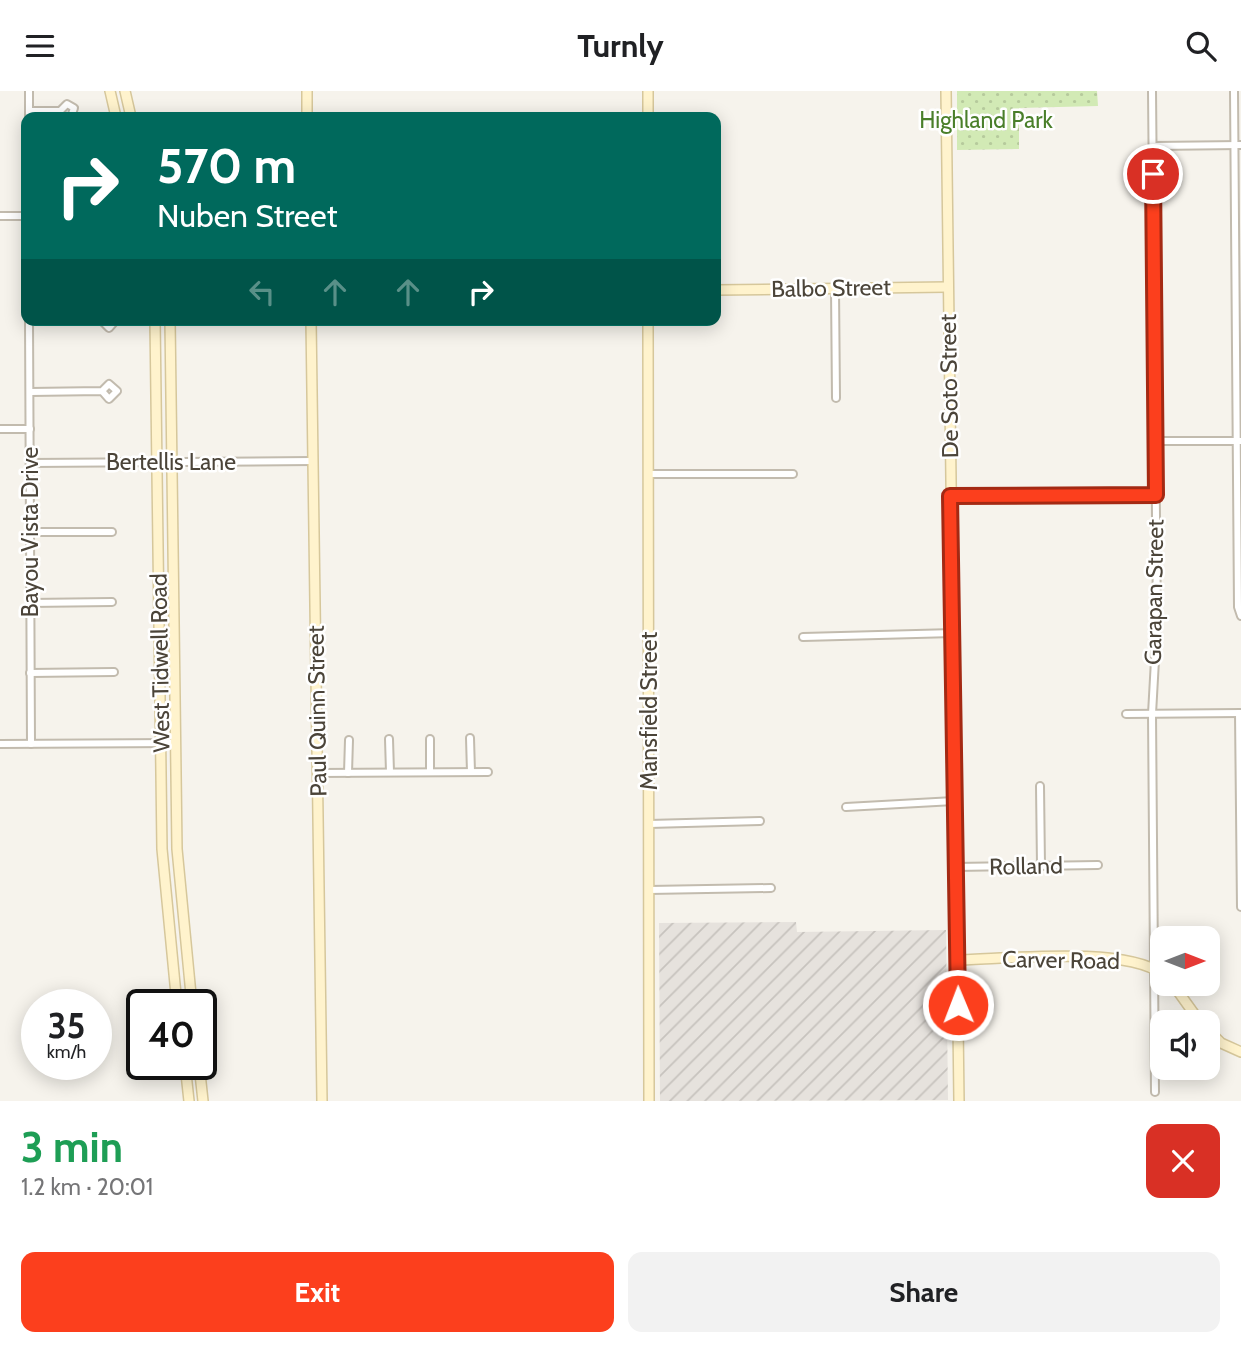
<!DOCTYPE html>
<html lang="en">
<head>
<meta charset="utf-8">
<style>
	body { margin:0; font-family:Cabin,sans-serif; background:#f2f2f2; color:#202124; height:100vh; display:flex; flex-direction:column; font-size:26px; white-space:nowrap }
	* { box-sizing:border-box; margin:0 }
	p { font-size:23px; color:#757577 }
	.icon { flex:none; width:38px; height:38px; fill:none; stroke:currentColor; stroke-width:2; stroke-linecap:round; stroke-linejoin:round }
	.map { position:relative; height:1010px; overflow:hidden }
	.drawer { display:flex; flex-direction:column; background:#fff; flex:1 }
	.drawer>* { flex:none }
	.banner { position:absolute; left:21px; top:21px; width:700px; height:214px; border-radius:14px; box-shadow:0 4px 18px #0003; background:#00695c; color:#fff; overflow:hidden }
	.needle { width:46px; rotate:90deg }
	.controls { position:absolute; left:1150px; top:835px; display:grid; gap:14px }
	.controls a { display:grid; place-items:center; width:70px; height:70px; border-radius:14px; background:#fff; box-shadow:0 4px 18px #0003; font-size:35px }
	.speed { position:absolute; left:21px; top:898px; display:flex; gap:14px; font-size:35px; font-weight:700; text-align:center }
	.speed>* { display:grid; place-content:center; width:91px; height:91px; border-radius:50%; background:#fff; box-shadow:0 4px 18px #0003; line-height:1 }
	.speed small { font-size:18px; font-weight:400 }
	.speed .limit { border:4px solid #111; border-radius:10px; background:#fff; color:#111 }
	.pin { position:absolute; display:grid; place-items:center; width:60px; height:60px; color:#fff; margin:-30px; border:4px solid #fff; border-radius:50%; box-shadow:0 2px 7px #0007 }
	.me { position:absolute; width:77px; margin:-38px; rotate:359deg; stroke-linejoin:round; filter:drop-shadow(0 0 5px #0008) }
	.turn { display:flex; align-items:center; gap:24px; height:147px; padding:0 21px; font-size:32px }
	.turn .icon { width:91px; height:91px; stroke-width:2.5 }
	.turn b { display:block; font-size:49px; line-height:60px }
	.lanes { display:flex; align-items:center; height:66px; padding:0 21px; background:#0003; justify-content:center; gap:35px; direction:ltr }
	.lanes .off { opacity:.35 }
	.round { display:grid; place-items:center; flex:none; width:74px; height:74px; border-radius:14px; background:#f2f2f2 }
	.headline { display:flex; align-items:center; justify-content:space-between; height:119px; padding:0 21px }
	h1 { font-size:42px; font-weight:800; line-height:52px; color:#1e9e55 }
	.primary-button { display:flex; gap:14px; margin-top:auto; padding:14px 21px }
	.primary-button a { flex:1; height:80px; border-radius:14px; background:#fc3f1d; color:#fff; font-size:28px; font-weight:800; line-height:80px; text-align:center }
	.primary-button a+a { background:#f2f2f2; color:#202124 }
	header { display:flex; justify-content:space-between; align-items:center; height:91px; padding:0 21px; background:#fff; font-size:32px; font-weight:800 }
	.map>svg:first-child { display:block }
	.industrial { fill:url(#industrial-furrows) }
	.park { fill:url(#park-dots) }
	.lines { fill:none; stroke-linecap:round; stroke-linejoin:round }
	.street-casing { stroke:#c2bbae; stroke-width:10 }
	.secondary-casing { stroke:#d6c79b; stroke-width:12 }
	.street { stroke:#fff; stroke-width:6 }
	.secondary { stroke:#fff3cd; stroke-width:9 }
	.route-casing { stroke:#a42913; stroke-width:18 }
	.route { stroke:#fc3f1d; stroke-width:12 }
	.labels { text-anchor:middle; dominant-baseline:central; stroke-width:5; stroke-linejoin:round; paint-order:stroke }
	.park-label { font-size:23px; fill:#4a7f2a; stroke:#fff }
	.street-label { font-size:23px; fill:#4b4439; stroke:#fff }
</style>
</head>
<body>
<header><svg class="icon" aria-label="menu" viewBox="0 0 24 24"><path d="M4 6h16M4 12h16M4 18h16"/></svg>Turnly<svg class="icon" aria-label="search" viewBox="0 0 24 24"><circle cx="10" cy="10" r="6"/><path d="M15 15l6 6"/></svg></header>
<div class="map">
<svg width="1241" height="1010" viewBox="0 0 1241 1010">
	<defs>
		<pattern id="industrial-furrows" width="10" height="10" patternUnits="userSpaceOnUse" patternTransform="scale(1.75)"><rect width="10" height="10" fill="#e6e2dd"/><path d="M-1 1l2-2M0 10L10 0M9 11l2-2" fill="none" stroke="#c7c3be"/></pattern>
		<pattern id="park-dots" width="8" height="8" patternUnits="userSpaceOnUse" patternTransform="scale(1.75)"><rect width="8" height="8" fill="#d2eab5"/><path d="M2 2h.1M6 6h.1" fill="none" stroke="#b6ca9c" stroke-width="1.8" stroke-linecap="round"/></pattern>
	</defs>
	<rect width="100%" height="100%" fill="#f6f3ec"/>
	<polygon class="industrial" points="796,831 797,841 946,839 948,1009 660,1010 659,832"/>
	<polygon class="park" points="957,0 1097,0 1098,15 1019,17 1019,58 957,59"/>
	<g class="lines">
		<g class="street-casing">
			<g id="street">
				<polyline points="29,0 29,26"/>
				<polyline points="1152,0 1157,533 1152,623 1155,1001"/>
				<polyline points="1234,0 1238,516 1241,525"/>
				<polyline points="29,20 60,20 67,13 74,17 71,26"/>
				<polyline points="1153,55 1241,54"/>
				<polyline points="0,125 26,125"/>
				<polyline points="835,198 836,307"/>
				<polyline points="29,229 31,653"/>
				<polyline points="29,230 101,229 109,237 116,229"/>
				<polyline points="30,301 102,300 109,293 117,300 109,308 102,300"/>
				<polyline points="0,338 30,338"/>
				<polyline points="1156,350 1241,350"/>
				<polyline points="30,372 313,370"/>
				<polyline points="649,383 793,383"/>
				<polyline points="950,405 1156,404"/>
				<polyline points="30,441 112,441"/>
				<polyline points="30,512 112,511"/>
				<polyline points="803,546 954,542"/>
				<polyline points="30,582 114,581"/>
				<polyline points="1239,622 1241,816"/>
				<polyline points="1126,623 1241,622"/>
				<polyline points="470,647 471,681"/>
				<polyline points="389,648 390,681"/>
				<polyline points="0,653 175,652"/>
				<polyline points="430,680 430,648"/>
				<polyline points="318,682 488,681"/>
				<polyline points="348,682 349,649"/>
				<polyline points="1040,695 1041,775"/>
				<polyline points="846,716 954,710"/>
				<polyline points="649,733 760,730"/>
				<polyline points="955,776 1098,774"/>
				<polyline points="649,799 771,797"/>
			</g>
		</g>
		<g class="secondary-casing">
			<g id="secondary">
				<polyline points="110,0 116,26"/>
				<polyline points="125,0 131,26"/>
				<polyline points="307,0 307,26"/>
				<polyline points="648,0 648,26"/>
				<polyline points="946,0 959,1010"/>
				<polyline points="716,199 947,196"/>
				<polyline points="155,229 162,758 177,914"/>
				<polyline points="170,229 177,758 192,914"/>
				<polyline points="311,229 322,1010"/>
				<polyline points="648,229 649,1010"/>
				<path d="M 958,869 C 1007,868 1124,855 1162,883"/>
				<polyline points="1172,892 1200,931"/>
				<polyline points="1208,939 1221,952 1241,961"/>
				<polyline points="185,973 189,1010"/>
				<polyline points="199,973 203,1010"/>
			</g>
		</g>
		<use href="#street" class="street"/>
		<use href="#secondary" class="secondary"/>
	</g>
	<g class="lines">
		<g class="route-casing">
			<polyline id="route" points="958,914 950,405 1156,404 1153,83"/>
		</g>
		<use href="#route" class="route"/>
	</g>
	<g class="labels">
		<g class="park-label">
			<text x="986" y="29">Highland Park</text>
		</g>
		<g class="street-label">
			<text transform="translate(831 197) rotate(-1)">Balbo Street</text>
			<text transform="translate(949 295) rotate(-91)">De Soto Street</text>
			<text x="171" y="371">Bertellis Lane</text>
			<text transform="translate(30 441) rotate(-90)">Bayou Vista Drive</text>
			<text transform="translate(1154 501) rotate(-89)">Garapan Street</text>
			<text transform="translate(160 572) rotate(-91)">West Tidwell Road</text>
			<text transform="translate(317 620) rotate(-91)">Paul Quinn Street</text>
			<text transform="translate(649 620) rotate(-90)">Mansfield Street</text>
			<text transform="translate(1026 775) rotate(-1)">Rolland</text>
			<text transform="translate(1061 869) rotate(1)">Carver Road</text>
		</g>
	</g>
</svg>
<div class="controls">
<a><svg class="needle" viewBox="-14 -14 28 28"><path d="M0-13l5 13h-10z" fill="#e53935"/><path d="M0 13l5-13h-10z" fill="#757577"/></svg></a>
<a><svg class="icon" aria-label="sound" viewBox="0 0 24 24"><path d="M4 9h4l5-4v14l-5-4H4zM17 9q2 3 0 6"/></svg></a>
</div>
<div class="speed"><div>35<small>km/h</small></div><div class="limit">40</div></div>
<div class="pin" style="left:1153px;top:83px;background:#d93025"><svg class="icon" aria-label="arrive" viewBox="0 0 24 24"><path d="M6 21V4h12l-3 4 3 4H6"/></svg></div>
<svg class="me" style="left:958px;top:914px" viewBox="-20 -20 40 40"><circle r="17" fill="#fc3f1d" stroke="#fff" stroke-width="3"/><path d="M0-11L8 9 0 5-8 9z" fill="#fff"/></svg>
<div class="banner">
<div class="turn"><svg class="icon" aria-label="right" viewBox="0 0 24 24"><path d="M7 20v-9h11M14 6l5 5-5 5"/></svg><div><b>570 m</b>Nuben Street</div></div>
<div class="lanes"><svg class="icon off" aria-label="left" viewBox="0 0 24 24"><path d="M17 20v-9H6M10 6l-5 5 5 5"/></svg><svg class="icon off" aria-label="ahead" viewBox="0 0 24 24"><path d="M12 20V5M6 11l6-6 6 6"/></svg><svg class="icon off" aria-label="ahead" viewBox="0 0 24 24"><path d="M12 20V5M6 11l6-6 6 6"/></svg><svg class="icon" aria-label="right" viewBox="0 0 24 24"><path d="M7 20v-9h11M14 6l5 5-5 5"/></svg></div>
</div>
</div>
<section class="drawer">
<div class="headline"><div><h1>3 min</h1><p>1.2 km · 20:01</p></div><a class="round" style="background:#d93025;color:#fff"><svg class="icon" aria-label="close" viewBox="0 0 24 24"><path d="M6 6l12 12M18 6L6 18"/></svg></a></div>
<div class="primary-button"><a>Exit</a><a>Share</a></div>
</section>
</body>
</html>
